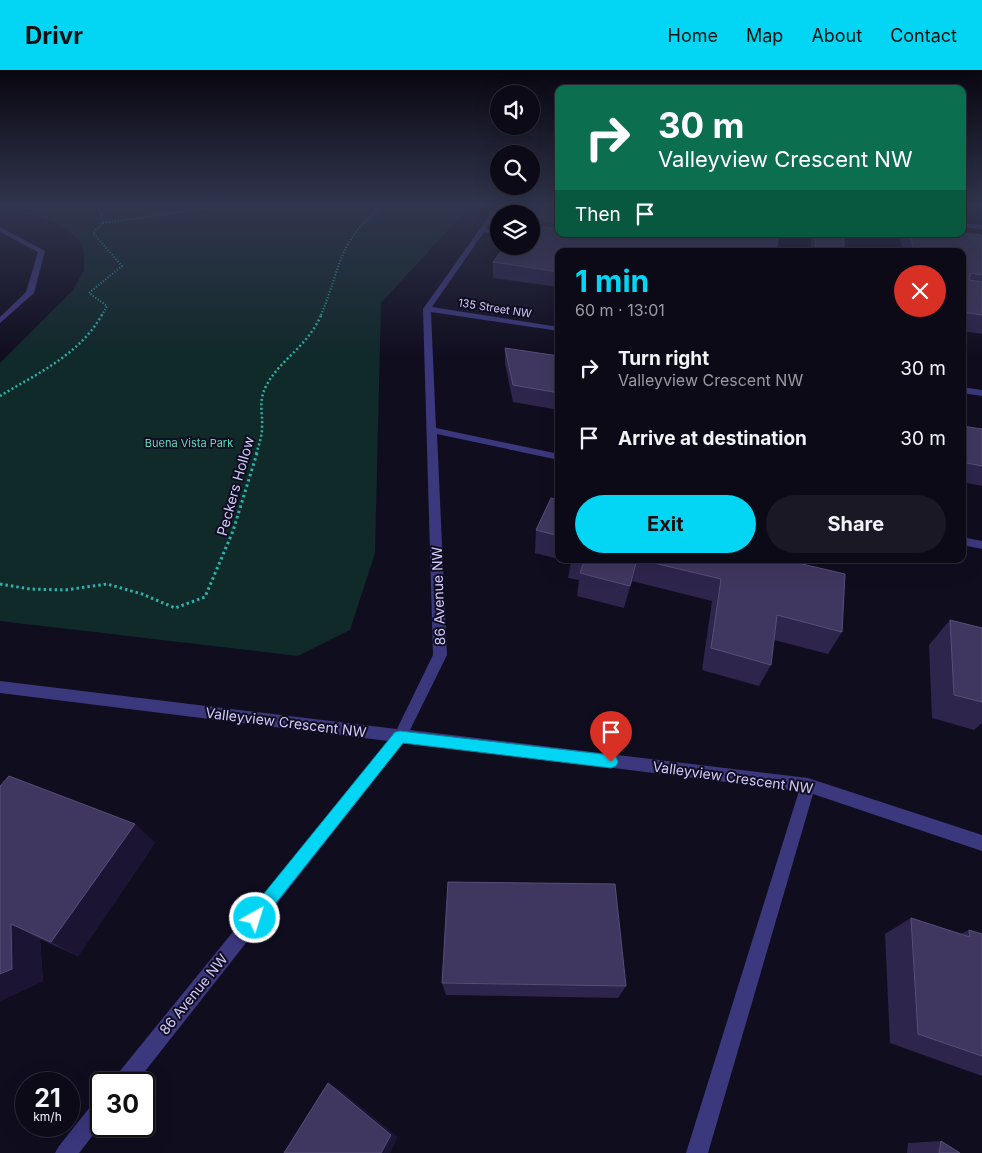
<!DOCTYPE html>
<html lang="en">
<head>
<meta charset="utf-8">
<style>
	body { margin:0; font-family:Inter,sans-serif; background:#1a1824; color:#f1f3f6; height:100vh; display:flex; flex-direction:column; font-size:19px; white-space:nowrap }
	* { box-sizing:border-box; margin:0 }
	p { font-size:16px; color:#9a9aa1 }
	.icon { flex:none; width:28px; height:28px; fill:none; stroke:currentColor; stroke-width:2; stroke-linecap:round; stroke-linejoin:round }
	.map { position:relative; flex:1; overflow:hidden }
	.panel { position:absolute; left:555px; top:178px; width:411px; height:315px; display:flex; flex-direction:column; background:#0c0a17; border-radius:10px; box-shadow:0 5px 20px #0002,0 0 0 1px #2c2b36 }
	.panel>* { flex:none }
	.banner { position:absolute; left:555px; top:15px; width:411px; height:152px; border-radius:10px; box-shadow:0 5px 20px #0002,0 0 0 1px #2c2b36; background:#0b6e4f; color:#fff; overflow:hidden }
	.controls { position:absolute; left:490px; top:15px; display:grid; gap:10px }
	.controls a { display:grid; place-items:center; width:50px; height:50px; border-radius:50%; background:#0c0a17; box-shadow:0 5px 20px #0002,0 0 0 1px #2c2b36; font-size:25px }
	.speed { position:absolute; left:15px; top:1002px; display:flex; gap:10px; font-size:25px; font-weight:700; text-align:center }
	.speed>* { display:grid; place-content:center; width:65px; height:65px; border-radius:50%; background:#0c0a17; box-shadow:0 5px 20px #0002,0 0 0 1px #2c2b36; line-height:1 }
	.speed small { font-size:12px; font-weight:400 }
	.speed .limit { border:2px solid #111; border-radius:8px; background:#fff; color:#111 }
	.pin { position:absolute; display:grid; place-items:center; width:42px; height:42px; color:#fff; margin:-51px -21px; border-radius:50% 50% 50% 0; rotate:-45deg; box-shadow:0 0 5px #0007 }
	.pin .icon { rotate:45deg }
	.me { position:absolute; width:55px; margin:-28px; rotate:39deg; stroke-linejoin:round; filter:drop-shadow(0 0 4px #0008) }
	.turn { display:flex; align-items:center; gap:18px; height:105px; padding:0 20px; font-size:22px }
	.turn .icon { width:65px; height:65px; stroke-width:2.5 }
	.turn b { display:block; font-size:35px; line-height:42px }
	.then { display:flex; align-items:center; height:48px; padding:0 20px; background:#0003; gap:10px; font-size:19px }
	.round { display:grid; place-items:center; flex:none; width:52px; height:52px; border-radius:26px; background:#1a1824 }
	.overview { display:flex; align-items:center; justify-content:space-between; height:85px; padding:0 20px }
	h1 { font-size:30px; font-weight:700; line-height:38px; color:#02d6f4 }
	.cta { display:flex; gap:10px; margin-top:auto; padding:10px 20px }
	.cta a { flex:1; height:58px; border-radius:30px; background:#02d6f4; color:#111; font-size:20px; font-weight:700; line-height:58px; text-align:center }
	.cta a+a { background:#1a1824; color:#f1f3f6 }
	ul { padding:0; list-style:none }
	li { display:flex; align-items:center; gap:15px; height:70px; padding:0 20px }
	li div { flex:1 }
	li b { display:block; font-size:19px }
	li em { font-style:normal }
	header { display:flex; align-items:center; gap:30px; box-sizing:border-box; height:70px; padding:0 25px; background:#02d6f4; color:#111 }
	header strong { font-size:24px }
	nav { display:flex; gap:28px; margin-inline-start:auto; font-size:18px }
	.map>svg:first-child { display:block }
	.green { fill:#102929 }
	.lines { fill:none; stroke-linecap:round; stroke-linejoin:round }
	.path-far2 { stroke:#2eb0ab; stroke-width:2; stroke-dasharray:1 2; stroke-linecap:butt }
	.path-far1 { stroke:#2eb0ab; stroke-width:2.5; stroke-dasharray:2 2.5; stroke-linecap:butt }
	.path { stroke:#2eb0ab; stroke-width:3; stroke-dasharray:2.5 3; stroke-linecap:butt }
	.minor { fill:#3c387e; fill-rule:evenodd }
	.wall { fill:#2e254d }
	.shaded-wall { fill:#1b1433 }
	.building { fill:#403760; stroke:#574e79 }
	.route { fill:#02d6f4; stroke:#018b9f }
	.labels { text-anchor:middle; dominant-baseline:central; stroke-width:4; stroke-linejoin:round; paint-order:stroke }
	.far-street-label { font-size:11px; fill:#d2cbff; stroke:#100d1f }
	.far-park-label { font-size:11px; fill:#59ddbf; stroke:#100d1f }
	.street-label { font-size:14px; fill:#d2cbff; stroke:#100d1f }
</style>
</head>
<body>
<header>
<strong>Drivr</strong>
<nav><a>Home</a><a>Map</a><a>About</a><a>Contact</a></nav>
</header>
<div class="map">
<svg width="982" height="1083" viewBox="0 0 982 1083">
	<rect width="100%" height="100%" fill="#100d1f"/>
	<polygon class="green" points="0,135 471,135 381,233 375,483 350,560 298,586 0,551 0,293 73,220 84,200 84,181 79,170 64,157 45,148 0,139"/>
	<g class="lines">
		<g class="path-far2">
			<polyline points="95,135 101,142 103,153 93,163 122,196 89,223 107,236 102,245"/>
			<polyline points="454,135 466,139"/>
			<polyline points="103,153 230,135"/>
			<path d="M 321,245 C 342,195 337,171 384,135"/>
		</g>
		<g class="path-far1">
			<path d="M 0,326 C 38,303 81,284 103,243"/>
			<path d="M 256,384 C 259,375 262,366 262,358 C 263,342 258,332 266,316 C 281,288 308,277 322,243"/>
		</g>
		<polyline class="path" points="0,514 30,519 65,520 107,514 142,524 175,538 205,527 233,461 257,383"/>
		<g class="minor">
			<polygon points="497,135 503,135 486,159 499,161 499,165 484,162 432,237 559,257 559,261 431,242 436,358 559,384 559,390 437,364 447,585 410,660 808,708 982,765 982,781 813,724 708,1083 686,1083 799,721 404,672 135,1014 112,1014 115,1007 388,671 0,623 0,611 397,659 433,585 423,239"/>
			<polygon points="962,153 982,155 982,159 962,157"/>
			<polygon points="0,157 45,181 34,223 0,253 0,247 26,222 38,182 0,162"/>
			<polygon points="962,317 982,320 982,326 962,323"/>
			<polygon points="962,467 982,471 982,479 962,475"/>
			<polygon points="101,1029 101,1055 79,1083 55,1083 59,1076 94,1032"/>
		</g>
	</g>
	<g class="wall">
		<polygon points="559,135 559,164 779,164 559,181 559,217 493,208 493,192 531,176 531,144"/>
		<polygon points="812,164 844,164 844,181 810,181"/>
		<polygon points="902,164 962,164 982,165 982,264 962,261 962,181 903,181 900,169"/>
		<polygon points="505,278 559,286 559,340 513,332 505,294"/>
		<polygon points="962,356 982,359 982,416 962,412"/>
		<polygon points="559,430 559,489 781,489 842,562 828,584 774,570 771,595 759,616 702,600 712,531 632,511 624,538 577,526 579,510 568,508 571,492 535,483 536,460"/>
		<polygon points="950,550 982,558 982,653 974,660 932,648 929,575"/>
		<polygon points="0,716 135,754 155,773 78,886 40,869 43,911 0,931"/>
		<polygon points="911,848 961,864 969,860 982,864 982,1006 890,973 885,864"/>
		<polygon points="442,913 626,916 618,928 446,925"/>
		<polygon points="941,1071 960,1083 907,1083 908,1073"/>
	</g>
	<g class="shaded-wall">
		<polygon points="637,489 632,511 624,538 630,516"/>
		<polygon points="135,754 155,773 78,886 51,872"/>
		<polygon points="11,854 40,869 43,911 0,931 0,904"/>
		<polygon points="328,1013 339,1019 398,1067 390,1083 381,1083"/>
	</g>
	<g class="building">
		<polygon points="537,135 559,135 559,152 531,149 531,144 530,144"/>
		<polygon points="531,155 531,156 559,159 559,164 595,164 630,168 648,168 649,166 647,164 779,164 776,181 559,181 559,202 493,192 505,176 531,176"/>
		<polygon points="962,163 982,165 982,205 971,203 969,210 982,212 982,245 962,242 962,181 914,181 910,164 962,164"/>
		<polygon points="816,164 844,164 844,181 815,181"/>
		<polygon points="505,278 559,286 559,323 513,315"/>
		<polygon points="962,356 982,359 982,396 962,392"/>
		<polygon points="551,428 559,430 559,466 536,460"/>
		<polygon points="585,489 781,489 845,504 842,562 777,545 771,595 711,578 721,509 637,489 630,516 580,503"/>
		<polygon points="950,550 982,558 982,632 954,625"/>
		<polygon points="9,706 135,754 51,872 11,854 12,899 0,904 0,716"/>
		<polygon points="448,812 615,814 626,916 442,913"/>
		<polygon points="911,848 970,867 969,860 982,864 982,986 918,964"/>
		<polygon points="328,1013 391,1065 381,1083 284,1083"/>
		<polygon points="941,1071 960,1083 939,1083"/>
	</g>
	<linearGradient id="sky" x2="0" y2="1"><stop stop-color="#090711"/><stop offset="0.47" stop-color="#31354d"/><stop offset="1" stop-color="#31354d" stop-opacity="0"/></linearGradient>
	<rect width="982" height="287" fill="url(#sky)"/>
	<polygon class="route" points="400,661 611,685 616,687 618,692 616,696 611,698 403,673 260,853 255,856 249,853 247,848 249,842 395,662"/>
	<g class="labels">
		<g class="far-street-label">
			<text transform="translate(495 238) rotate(9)">135 Street NW</text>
		</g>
		<g class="far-park-label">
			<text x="189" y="373">Buena Vista Park</text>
		</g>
		<g class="street-label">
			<text transform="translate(235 416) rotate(-74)">Peckers Hollow</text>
			<text transform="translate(438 526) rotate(-92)">86 Avenue NW</text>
			<text transform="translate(286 652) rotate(7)">Valleyview Crescent NW</text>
			<text transform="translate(733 707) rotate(8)">Valleyview Crescent NW</text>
			<text transform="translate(193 924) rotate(-51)">86 Avenue NW</text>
		</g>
	</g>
</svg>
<div class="controls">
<a><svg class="icon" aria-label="sound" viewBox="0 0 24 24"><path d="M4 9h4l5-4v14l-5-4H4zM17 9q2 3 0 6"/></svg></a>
<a><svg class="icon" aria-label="search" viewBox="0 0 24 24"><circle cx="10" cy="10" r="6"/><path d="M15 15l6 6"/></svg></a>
<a><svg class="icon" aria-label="layers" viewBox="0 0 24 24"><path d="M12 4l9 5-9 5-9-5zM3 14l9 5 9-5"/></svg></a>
</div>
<div class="speed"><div>21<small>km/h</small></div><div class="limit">30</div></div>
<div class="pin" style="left:611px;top:692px;background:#d93025"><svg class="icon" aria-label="arrive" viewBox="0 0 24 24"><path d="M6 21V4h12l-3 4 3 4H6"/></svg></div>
<svg class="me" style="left:255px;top:848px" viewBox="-20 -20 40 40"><circle r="17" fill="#02d6f4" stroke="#fff" stroke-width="3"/><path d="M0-11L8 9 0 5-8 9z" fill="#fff"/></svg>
<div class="banner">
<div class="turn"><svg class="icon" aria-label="right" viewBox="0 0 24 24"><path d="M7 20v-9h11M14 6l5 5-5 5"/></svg><div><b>30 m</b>Valleyview Crescent NW</div></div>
<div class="then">Then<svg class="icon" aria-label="arrive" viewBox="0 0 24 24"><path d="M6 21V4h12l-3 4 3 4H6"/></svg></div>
</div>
<section class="panel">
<div class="overview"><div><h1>1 min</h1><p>60 m · 13:01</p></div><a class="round" style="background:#d93025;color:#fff"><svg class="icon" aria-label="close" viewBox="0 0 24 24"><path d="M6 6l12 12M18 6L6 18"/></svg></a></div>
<ul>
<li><svg class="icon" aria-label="right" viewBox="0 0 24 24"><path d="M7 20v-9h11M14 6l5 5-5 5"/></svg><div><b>Turn right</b><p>Valleyview Crescent NW</p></div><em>30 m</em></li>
<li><svg class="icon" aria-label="arrive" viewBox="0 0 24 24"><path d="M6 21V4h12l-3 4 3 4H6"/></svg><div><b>Arrive at destination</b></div><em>30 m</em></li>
</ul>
<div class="cta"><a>Exit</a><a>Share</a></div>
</section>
</div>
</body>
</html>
